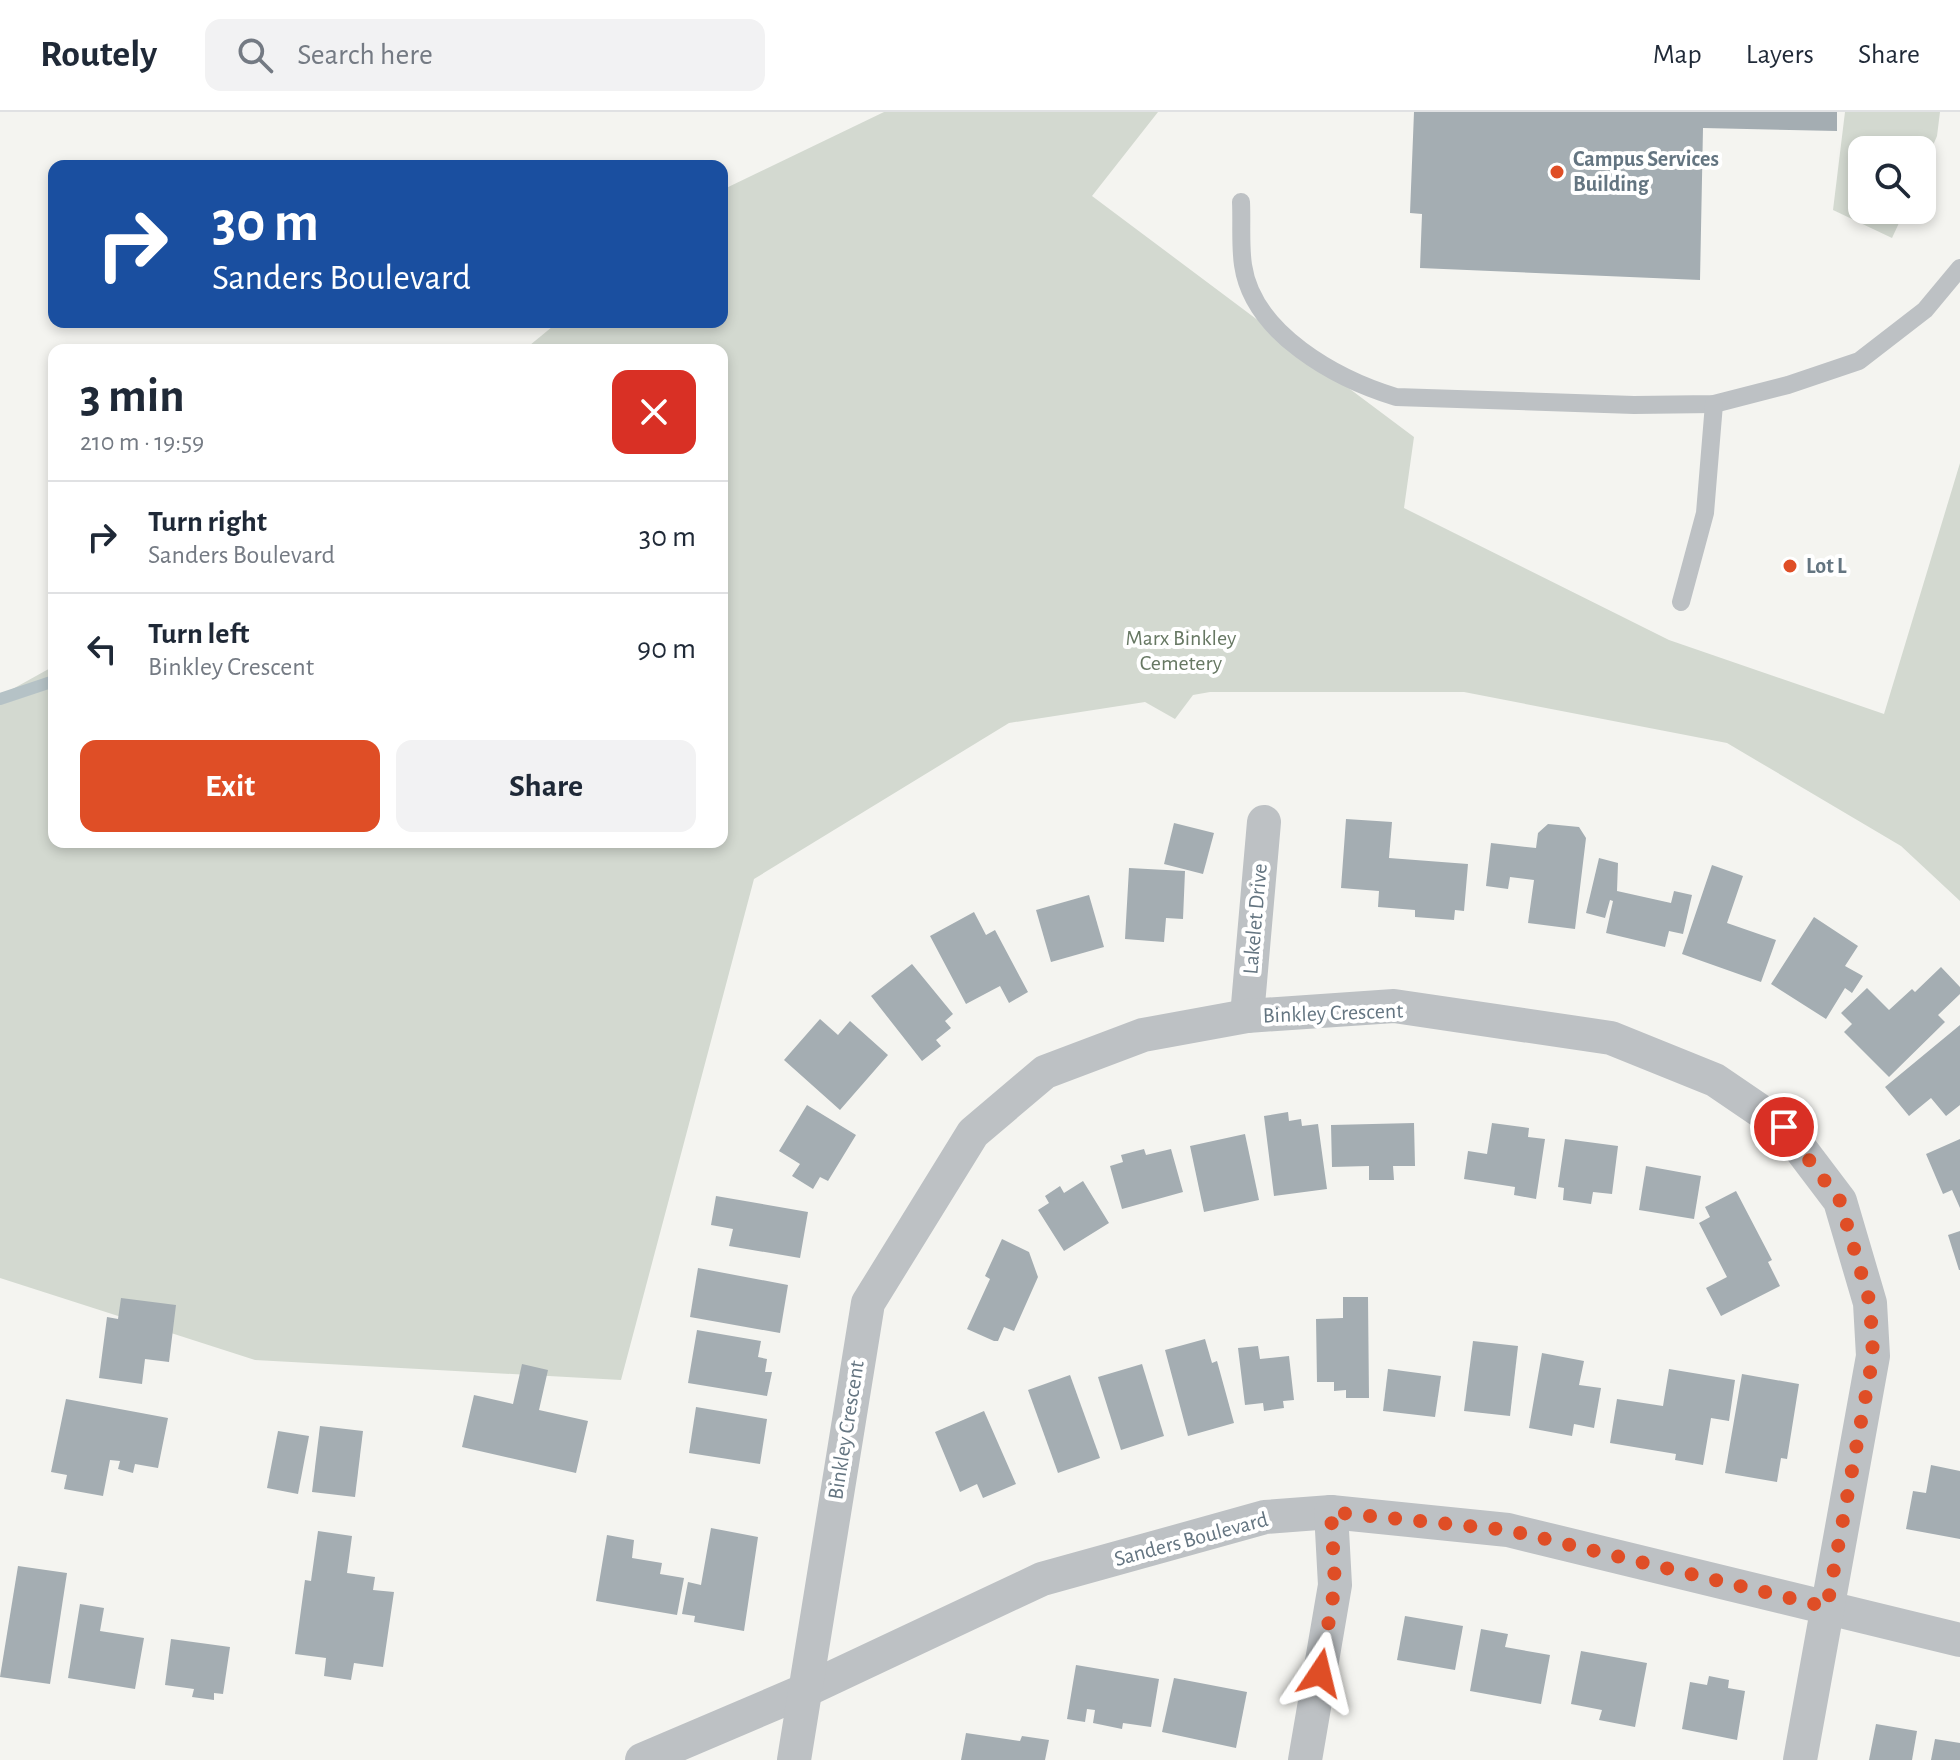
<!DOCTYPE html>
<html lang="en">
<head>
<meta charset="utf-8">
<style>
	body { margin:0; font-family:"Alegreya Sans",sans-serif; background:#f2f2f3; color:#1f2937; height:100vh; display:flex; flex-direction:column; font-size:30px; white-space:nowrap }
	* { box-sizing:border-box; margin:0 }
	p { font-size:26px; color:#747a83 }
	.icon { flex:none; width:44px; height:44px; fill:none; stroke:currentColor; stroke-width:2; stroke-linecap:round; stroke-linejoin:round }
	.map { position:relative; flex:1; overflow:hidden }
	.drawer { position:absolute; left:48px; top:232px; width:680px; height:504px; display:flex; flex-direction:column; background:#fff; border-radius:16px; box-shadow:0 4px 12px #0003 }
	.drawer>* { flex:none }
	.top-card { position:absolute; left:48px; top:48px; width:680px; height:168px; border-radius:16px; box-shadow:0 4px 12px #0003; background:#1a4fa0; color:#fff; overflow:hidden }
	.tools { position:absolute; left:1848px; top:24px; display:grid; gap:16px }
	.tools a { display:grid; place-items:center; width:88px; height:88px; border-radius:16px; background:#fff; box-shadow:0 4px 12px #0003; font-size:40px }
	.pin { position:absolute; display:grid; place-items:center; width:68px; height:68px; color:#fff; margin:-34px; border:4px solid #fff; border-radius:50%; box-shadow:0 2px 8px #0007 }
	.me { position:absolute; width:88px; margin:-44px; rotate:10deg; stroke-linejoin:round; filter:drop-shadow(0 0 6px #0008) }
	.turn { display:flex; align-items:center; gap:28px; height:168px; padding:0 32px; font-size:36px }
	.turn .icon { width:104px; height:104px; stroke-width:2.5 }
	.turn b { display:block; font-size:56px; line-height:68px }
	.round { display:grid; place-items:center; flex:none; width:84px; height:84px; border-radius:16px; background:#f2f2f3 }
	.headline { display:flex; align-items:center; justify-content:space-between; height:136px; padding:0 32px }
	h1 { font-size:48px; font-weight:600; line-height:60px }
	.button { display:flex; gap:16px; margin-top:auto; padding:16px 32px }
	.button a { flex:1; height:92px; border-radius:16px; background:#df4e26; color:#fff; font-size:32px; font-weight:600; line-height:92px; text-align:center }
	.button a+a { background:#f2f2f3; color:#1f2937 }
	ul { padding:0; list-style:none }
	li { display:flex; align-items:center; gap:24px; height:112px; padding:0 32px; border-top:2px solid #e0e1e3 }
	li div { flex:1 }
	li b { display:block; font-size:30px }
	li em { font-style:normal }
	header { display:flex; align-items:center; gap:48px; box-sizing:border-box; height:112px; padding:0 40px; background:#fff; border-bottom:2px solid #e0e1e3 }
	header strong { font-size:38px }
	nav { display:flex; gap:44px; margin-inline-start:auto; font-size:28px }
	.search { width:560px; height:72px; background:#f2f2f3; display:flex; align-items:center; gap:20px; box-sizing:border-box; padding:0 28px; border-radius:16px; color:#747a83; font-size:30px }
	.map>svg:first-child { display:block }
	.green { fill:#d3d9d0 }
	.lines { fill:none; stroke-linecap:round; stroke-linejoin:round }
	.stream { stroke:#b5c2c6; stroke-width:12 }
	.building { fill:#a4adb2 }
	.service { stroke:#bdc1c4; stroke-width:18 }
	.minor { stroke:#bdc1c4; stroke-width:34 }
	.route { stroke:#df4e26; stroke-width:14; stroke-dasharray:0 25.2 }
	.poi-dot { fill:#df4e26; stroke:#fff; stroke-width:3 }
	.labels { text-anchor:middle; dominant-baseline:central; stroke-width:8; stroke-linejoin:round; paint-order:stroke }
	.poi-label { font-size:22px; font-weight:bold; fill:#647581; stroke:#fff; text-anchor:start }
	.park-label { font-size:22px; fill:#677863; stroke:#fff }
	.street-label { font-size:22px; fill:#647581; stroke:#fff }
</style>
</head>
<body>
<header>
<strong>Routely</strong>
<div class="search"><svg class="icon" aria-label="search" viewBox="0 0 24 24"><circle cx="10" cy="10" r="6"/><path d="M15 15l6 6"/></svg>Search here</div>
<nav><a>Map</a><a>Layers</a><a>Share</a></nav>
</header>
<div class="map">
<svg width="1960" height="1648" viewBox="0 0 1960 1648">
	<rect width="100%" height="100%" fill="#f4f4f0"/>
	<g class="green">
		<polygon points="884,0 1158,0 1092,84 1414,325 1404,396 1669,528 1884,602 1960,351 1960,789 1901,734 1727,631 1464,580 1210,580 1193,583 1175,607 1145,590 1009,611 754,767 621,1268 255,1248 0,1166 0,584 54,554 54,730 722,730 722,238 524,238 558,210 722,210 722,78"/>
		<polygon points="1845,0 1940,0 1937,24 1922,59 1922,38 1862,38 1862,98 1905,98 1892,126 1833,98"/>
	</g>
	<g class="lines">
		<polyline class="stream" points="0,587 54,569"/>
	</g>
	<g class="building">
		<polygon points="1414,0 1837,0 1837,19 1703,16 1700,168 1420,156 1422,102 1410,101"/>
		<polygon points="1346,707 1392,710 1389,746 1468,752 1464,799 1455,798 1454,808 1415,805 1415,798 1378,795 1379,779 1341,776"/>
		<polygon points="1174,711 1214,721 1203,762 1164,752"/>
		<polygon points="1548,712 1579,715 1586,726 1575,817 1528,811 1534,768 1510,765 1508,777 1486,774 1491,731 1536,736 1538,721"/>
		<polygon points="1599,746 1618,751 1617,779 1671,791 1674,779 1692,783 1683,822 1669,819 1665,835 1606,821 1613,789 1610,788 1605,806 1586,801"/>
		<polygon points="1712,753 1743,764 1727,811 1776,828 1761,870 1682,842"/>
		<polygon points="1129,756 1185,759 1183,807 1166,806 1164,830 1125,827"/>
		<polygon points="1089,783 1104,835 1051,850 1036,798"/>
		<polygon points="974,800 986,823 995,818 1028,880 1009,891 1000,874 966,892 930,824"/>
		<polygon points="1814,805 1858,834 1845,854 1863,864 1852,881 1845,876 1826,907 1771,872"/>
		<polygon points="912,852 953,902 945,909 951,916 936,928 941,934 922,949 871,884"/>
		<polygon points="1941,855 1960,875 1960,882 1938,903 1945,910 1889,965 1844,920 1852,912 1841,901 1867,876 1889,898 1912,877 1915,880"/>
		<polygon points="820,907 838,923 850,909 888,943 840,998 784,948"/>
		<polygon points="1960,913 1960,993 1946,1004 1931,986 1909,1004 1885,975"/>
		<polygon points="807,993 856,1023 828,1069 820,1065 813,1077 792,1064 800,1052 779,1039"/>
		<polygon points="1288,1000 1289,1009 1301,1007 1302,1014 1318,1012 1327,1077 1274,1084 1264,1004"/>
		<polygon points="1414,1011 1415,1054 1393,1054 1394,1068 1369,1068 1369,1054 1332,1055 1331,1013"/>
		<polygon points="1492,1011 1529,1016 1528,1025 1545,1027 1536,1087 1514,1083 1515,1075 1464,1067 1468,1039 1487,1042"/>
		<polygon points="1245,1022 1259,1088 1204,1100 1190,1034"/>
		<polygon points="1565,1027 1618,1034 1612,1082 1593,1080 1591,1092 1563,1088 1564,1076 1558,1075"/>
		<polygon points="1960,1027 1960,1096 1952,1078 1943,1082 1926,1042"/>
		<polygon points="1144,1037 1146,1043 1171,1037 1183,1080 1122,1097 1110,1054 1123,1050 1121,1043"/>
		<polygon points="1646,1054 1701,1064 1694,1107 1639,1098"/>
		<polygon points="1083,1069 1109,1111 1064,1139 1038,1098 1049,1091 1045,1084 1060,1074 1064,1081"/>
		<polygon points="1736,1079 1772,1148 1768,1150 1780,1174 1721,1204 1706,1176 1727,1165 1699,1111 1710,1105 1705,1095"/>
		<polygon points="716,1084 808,1100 800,1146 729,1134 733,1117 711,1113"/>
		<polygon points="1960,1119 1960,1158 1959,1158 1948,1123"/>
		<polygon points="1002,1127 1029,1140 1038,1165 1014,1219 1004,1215 998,1229 994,1229 967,1217 990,1167 985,1164"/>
		<polygon points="698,1156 788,1173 780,1221 690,1205"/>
		<polygon points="1343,1185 1368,1185 1369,1286 1346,1286 1346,1278 1334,1279 1334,1270 1317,1270 1316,1207 1343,1206"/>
		<polygon points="121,1186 176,1193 169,1250 145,1247 142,1272 99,1266 107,1205 118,1207"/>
		<polygon points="697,1218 761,1229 758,1245 767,1247 765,1260 772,1260 767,1284 688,1271"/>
		<polygon points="1205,1227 1212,1251 1217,1249 1234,1311 1188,1324 1165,1238"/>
		<polygon points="1473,1229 1518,1234 1510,1304 1464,1299"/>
		<polygon points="1258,1234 1260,1247 1289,1244 1294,1288 1283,1289 1284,1296 1264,1299 1263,1291 1245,1293 1238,1236"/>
		<polygon points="1542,1241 1584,1249 1579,1273 1601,1276 1594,1316 1574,1312 1572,1324 1529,1316"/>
		<polygon points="522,1252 548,1258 539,1298 588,1309 576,1361 462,1335 474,1283 513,1292"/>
		<polygon points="1142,1252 1164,1324 1121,1338 1098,1265"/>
		<polygon points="1388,1257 1441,1264 1435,1305 1383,1299"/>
		<polygon points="1669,1257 1735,1268 1729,1309 1711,1306 1703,1353 1675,1348 1676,1342 1610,1331 1617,1287 1663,1294"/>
		<polygon points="1742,1262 1799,1272 1787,1347 1781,1346 1777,1370 1725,1361"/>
		<polygon points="1070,1263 1100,1346 1058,1361 1028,1278"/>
		<polygon points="66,1287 168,1306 158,1356 135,1352 133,1361 118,1357 120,1349 110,1348 103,1384 64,1377 67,1363 51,1360"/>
		<polygon points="696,1295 767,1307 760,1352 689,1341"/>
		<polygon points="984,1299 1016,1372 983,1386 977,1372 960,1380 935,1320"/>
		<polygon points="320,1314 363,1319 355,1385 312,1380"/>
		<polygon points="278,1319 309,1324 298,1382 267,1376"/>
		<polygon points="1931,1353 1960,1359 1960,1427 1906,1417 1913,1379 1926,1381"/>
		<polygon points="711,1416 758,1425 744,1519 694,1510 695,1504 682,1502 688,1470 701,1473"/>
		<polygon points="318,1419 352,1424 347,1461 375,1465 373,1478 394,1480 383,1555 354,1551 351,1568 324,1564 326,1546 295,1542 305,1468 311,1469"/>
		<polygon points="607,1423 634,1428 632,1446 662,1451 660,1462 684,1466 677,1503 596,1489"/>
		<polygon points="18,1454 67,1461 50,1572 0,1565"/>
		<polygon points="80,1492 104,1496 100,1519 144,1526 135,1577 68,1566"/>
		<polygon points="1405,1504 1463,1514 1455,1558 1397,1548"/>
		<polygon points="1481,1517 1508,1522 1505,1535 1550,1543 1541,1592 1470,1579"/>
		<polygon points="171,1527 230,1535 223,1582 214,1581 214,1588 192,1585 194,1577 165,1573"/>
		<polygon points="1581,1539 1647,1551 1635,1615 1599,1608 1602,1598 1571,1592"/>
		<polygon points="1076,1553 1159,1567 1151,1615 1123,1611 1122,1617 1093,1611 1095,1598 1087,1597 1085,1610 1067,1607"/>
		<polygon points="1709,1564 1729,1568 1728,1576 1745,1579 1737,1628 1682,1617 1690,1570 1707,1573"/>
		<polygon points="1174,1566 1247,1580 1236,1636 1162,1620"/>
		<polygon points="1876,1612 1917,1619 1912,1648 1869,1648"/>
		<polygon points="966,1621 1020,1629 1022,1624 1049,1628 1045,1648 961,1648"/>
		<polygon points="1935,1627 1960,1631 1960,1648 1931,1648"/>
	</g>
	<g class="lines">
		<g class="service">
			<path d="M 1241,90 C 1242,111 1240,133 1243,153 C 1253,222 1337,267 1396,285 L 1634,293 L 1714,292 L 1788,273 L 1859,249 L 1925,198 L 1960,156"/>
			<polyline points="1681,490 1705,401 1714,292"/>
		</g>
		<g class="minor">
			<polyline points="1247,904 1264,710"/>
			<polyline points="642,1648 806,1578 1042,1467 1265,1405 1331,1400 1508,1418 1960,1528"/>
			<polyline points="794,1648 868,1191 973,1021 1045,960 1143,923 1247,904 1394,894 1611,926 1715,968 1784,1015 1840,1089 1870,1191 1873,1244 1800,1648"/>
			<polyline points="1305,1648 1335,1473 1331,1400"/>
		</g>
	</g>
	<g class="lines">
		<polyline class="route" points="1320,1561 1335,1473 1331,1400 1508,1418 1827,1495 1873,1244 1870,1191 1840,1089 1784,1015"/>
	</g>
	<g class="poi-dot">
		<circle cx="1557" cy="60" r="8"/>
		<circle cx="1790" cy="454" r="8"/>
	</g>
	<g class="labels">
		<g class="poi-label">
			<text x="1573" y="47">Campus Services<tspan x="1573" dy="25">Building</tspan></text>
			<text x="1806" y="454">Lot L</text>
		</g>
		<g class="park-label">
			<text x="1181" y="526">Marx Binkley<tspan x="1181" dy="25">Cemetery</tspan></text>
		</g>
		<g class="street-label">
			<text transform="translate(1255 807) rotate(-85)">Lakelet Drive</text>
			<text transform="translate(1333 901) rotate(-2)">Binkley Crescent</text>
			<text transform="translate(846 1318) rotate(-81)">Binkley Crescent</text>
			<text transform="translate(1191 1427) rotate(-15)">Sanders Boulevard</text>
		</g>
	</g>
</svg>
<div class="tools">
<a><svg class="icon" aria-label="search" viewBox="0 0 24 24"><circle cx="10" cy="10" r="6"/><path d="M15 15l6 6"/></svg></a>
</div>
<div class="pin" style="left:1784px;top:1015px;background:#d93025"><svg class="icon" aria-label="arrive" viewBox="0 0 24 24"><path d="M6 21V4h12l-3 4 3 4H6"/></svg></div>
<svg class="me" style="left:1320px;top:1561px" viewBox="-20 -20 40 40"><path d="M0-17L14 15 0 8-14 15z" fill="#df4e26" stroke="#fff" stroke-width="4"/></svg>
<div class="top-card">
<div class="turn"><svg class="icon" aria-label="right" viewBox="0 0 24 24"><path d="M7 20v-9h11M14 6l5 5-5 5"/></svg><div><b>30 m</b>Sanders Boulevard</div></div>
</div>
<section class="drawer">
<div class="headline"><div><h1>3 min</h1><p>210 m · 19:59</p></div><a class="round" style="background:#d93025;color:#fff"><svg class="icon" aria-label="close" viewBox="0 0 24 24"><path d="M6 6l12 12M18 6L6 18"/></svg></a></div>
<ul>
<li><svg class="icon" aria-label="right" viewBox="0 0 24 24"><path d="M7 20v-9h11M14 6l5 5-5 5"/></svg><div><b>Turn right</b><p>Sanders Boulevard</p></div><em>30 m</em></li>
<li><svg class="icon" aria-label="left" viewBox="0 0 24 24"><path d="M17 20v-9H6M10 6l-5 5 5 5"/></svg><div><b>Turn left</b><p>Binkley Crescent</p></div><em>90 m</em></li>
</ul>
<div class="button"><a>Exit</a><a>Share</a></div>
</section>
</div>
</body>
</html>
